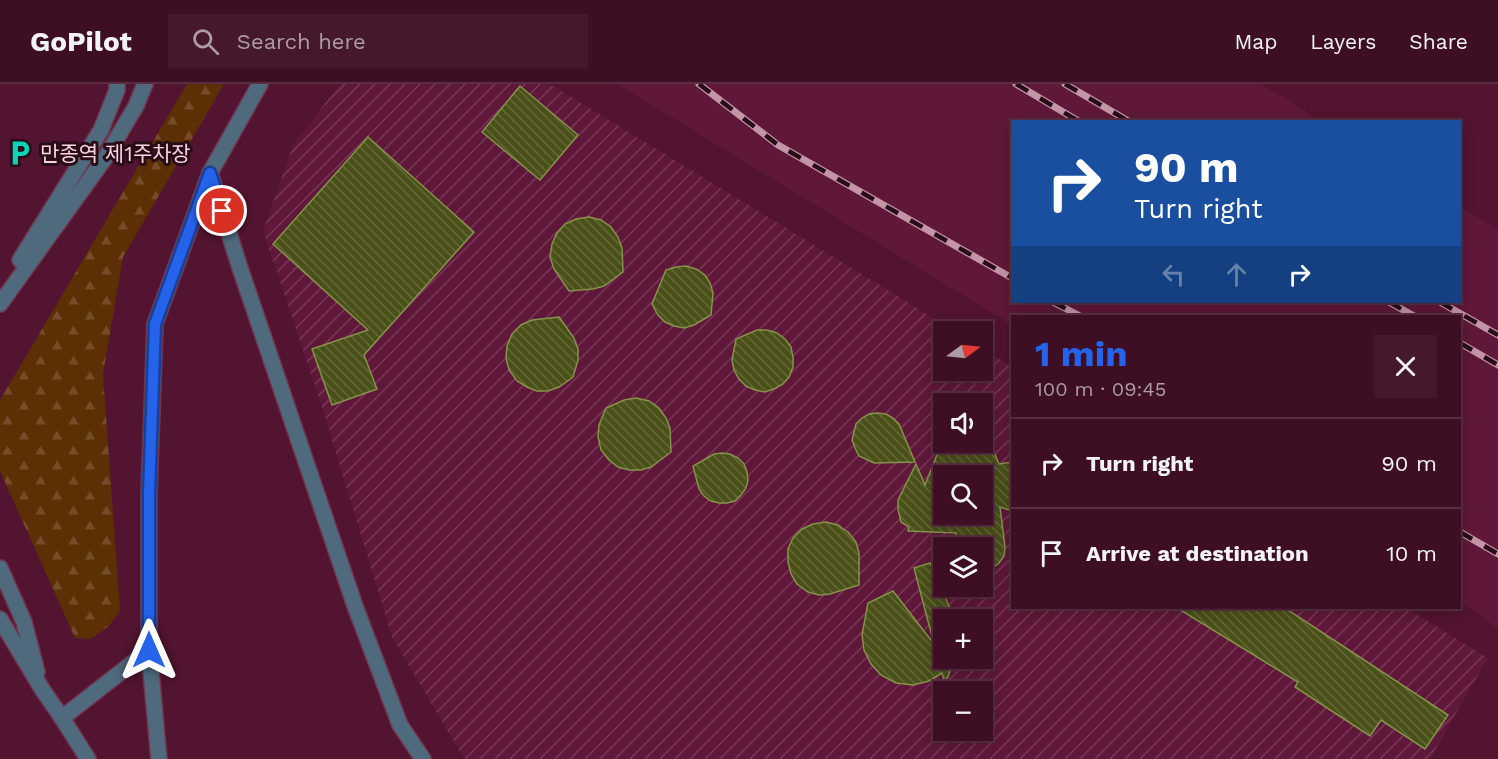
<!DOCTYPE html>
<html lang="en">
<head>
<meta charset="utf-8">
<style>
	body { margin:0; font-family:"Work Sans","Noto Sans KR",sans-serif; background:#45182c; color:#f1f3f6; height:100vh; display:flex; flex-direction:column; font-size:22px; white-space:nowrap }
	* { box-sizing:border-box; margin:0 }
	p { font-size:20px; color:#ad9ca6 }
	.icon { flex:none; width:33px; height:33px; fill:none; stroke:currentColor; stroke-width:2; stroke-linecap:round; stroke-linejoin:round }
	.map { position:relative; flex:1; overflow:hidden }
	.drawer { position:absolute; left:1011px; top:231px; width:450px; height:294px; display:flex; flex-direction:column; background:#3e0f24; border-radius:0px; box-shadow:0 3px 15px #0003,0 0 0 2px #572f41 }
	.drawer>* { flex:none }
	.hud { position:absolute; left:1011px; top:36px; width:450px; height:183px; border-radius:0px; box-shadow:0 3px 15px #0003,0 0 0 2px #572f41; background:#1a4fa0; color:#fff; overflow:hidden }
	.needle { width:39px; rotate:75deg }
	.tools { position:absolute; left:933px; top:237px; display:grid; gap:12px }
	.tools a { display:grid; place-items:center; width:60px; height:60px; border-radius:0px; background:#3e0f24; box-shadow:0 3px 15px #0003,0 0 0 2px #572f41; font-size:30px }
	.pin { position:absolute; display:grid; place-items:center; width:51px; height:51px; color:#fff; margin:-26px; border:3px solid #fff; border-radius:50%; box-shadow:0 2px 6px #0007 }
	.me { position:absolute; width:66px; margin:-33px; rotate:0deg; stroke-linejoin:round; filter:drop-shadow(0 0 4px #0008) }
	.turn { display:flex; align-items:center; gap:21px; height:126px; padding:0 24px; font-size:27px }
	.turn .icon { width:78px; height:78px; stroke-width:2.5 }
	.turn b { display:block; font-size:42px; line-height:51px }
	.lanes { display:flex; align-items:center; height:57px; padding:0 24px; background:#0003; justify-content:center; gap:30px; direction:ltr }
	.lanes .off { opacity:.35 }
	.round { display:grid; place-items:center; flex:none; width:63px; height:63px; border-radius:0px; background:#45182c }
	.head { display:flex; align-items:center; justify-content:space-between; height:102px; padding:0 24px }
	h1 { font-size:36px; font-weight:700; line-height:45px; color:#2563eb }
	ul { padding:0; list-style:none }
	li { display:flex; align-items:center; gap:18px; height:90px; padding:0 24px; border-top:2px solid #572f41 }
	li div { flex:1 }
	li b { display:block; font-size:22px }
	li em { font-style:normal }
	header { display:flex; align-items:center; gap:36px; box-sizing:border-box; height:84px; padding:0 30px; background:#3e0f24; border-bottom:2px solid #572f41 }
	header strong { font-size:28px }
	nav { display:flex; gap:33px; margin-inline-start:auto; font-size:21px }
	.search { width:420px; height:54px; background:#45182c; display:flex; align-items:center; gap:15px; box-sizing:border-box; padding:0 21px; border-radius:0px; color:#ad9ca6; font-size:22px }
	.map>svg:first-child { display:block }
	.built { fill:#5f1839 }
	.industrial { fill:url(#industrial-furrows); fill-rule:evenodd }
	.forest { fill:url(#forest-firs) }
	.building { fill:url(#building-back-hatch); stroke:#87924b; stroke-width:1.5; fill-rule:evenodd }
	.lines { fill:none; stroke-linecap:round; stroke-linejoin:round }
	.minor-casing { stroke:#703650; stroke-width:18 }
	.minor { stroke:#4e6a7c; stroke-width:15 }
	.rail-casing { stroke:#c494a7; stroke-width:7 }
	.rail { stroke:#280d18; stroke-width:4.5; stroke-dasharray:14; stroke-linecap:butt }
	.route-casing { stroke:#184099; stroke-width:15 }
	.route { stroke:#2563eb; stroke-width:10 }
	.labels { text-anchor:middle; dominant-baseline:central; stroke-width:6; stroke-linejoin:round; paint-order:stroke }
	.poi-label { font-size:21px; fill:#fad1df; stroke:#280d18; text-anchor:start }
</style>
</head>
<body>
<header>
<strong>GoPilot</strong>
<div class="search"><svg class="icon" aria-label="search" viewBox="0 0 24 24"><circle cx="10" cy="10" r="6"/><path d="M15 15l6 6"/></svg>Search here</div>
<nav><a>Map</a><a>Layers</a><a>Share</a></nav>
</header>
<div class="map">
<svg width="1498" height="675" viewBox="0 0 1498 675">
	<defs>
		<pattern id="industrial-furrows" width="10" height="10" patternUnits="userSpaceOnUse" patternTransform="scale(1.5)"><rect width="10" height="10" fill="#5f1839"/><path d="M-1 1l2-2M0 10L10 0M9 11l2-2" fill="none" stroke="#773955"/></pattern>
		<pattern id="forest-firs" width="22" height="20" patternUnits="userSpaceOnUse" patternTransform="scale(1.5)"><rect width="22" height="20" fill="#5c2f05"/><path d="M5 1l3.5 6h-7zM16 11l3.5 6h-7z" fill="#744c29"/></pattern>
		<pattern id="building-back-hatch" width="6" height="6" patternUnits="userSpaceOnUse" patternTransform="scale(1.5)"><rect width="6" height="6" fill="#495018"/><path d="M-1 5l2 2M0 0l6 6M5-1l2 2" fill="none" stroke="#646839"/></pattern>
	</defs>
	<rect width="100%" height="100%" fill="#521430"/>
	<polygon class="built" points="617,0 1261,0 1322,37 1012,38 1012,218 1460,218 1460,122 1498,146 1498,545 1460,516 1460,232 1012,232 1012,241"/>
	<path class="industrial" d="M 340,0 L 550,0 L 955,247 L 944,248 L 944,286 L 982,286 L 983,264 L 1012,283 L 1012,524 L 1406,524 L 1488,574 L 1430,675 L 464,675 L 392,553 L 323,326 L 263,147 L 293,61 ZM 944,320 L 982,320 L 982,358 L 944,358 ZM 944,392 L 982,392 L 982,430 L 944,430 ZM 944,464 L 982,464 L 982,502 L 944,502 ZM 944,536 L 982,536 L 982,574 L 944,574 ZM 944,608 L 982,608 L 982,646 L 944,646 Z"/>
	<polygon class="forest" points="187,0 224,0 123,173 103,290 120,527 109,542 91,555 75,554 0,387 0,316"/>
	<g class="building">
		<polygon points="520,2 578,51 540,96 482,48"/>
		<polygon points="368,53 474,148 364,271 377,305 332,321 312,265 368,246 273,160"/>
		<polygon points="589,133 601,136 611,143 618,153 622,164 623,188 604,202 593,205 569,207 554,185 550,173 552,160 557,149 565,140 576,135"/>
		<polygon points="686,182 696,185 705,191 710,199 713,209 711,231 694,241 684,244 674,242 665,238 658,231 652,220 666,186 676,183"/>
		<polygon points="559,233 574,254 578,265 578,276 573,293 559,303 548,307 537,307 527,303 517,297 509,286 506,274 507,262 512,250 521,241 532,236"/>
		<polygon points="757,246 767,246 777,249 785,255 791,263 793,273 793,283 789,293 783,300 774,305 765,308 755,306 746,302 739,295 734,286 732,276 736,255"/>
		<polygon points="636,314 649,317 659,324 666,334 670,344 671,368 651,383 641,386 629,386 618,383 609,376 601,366 598,353 599,341 606,324 624,316"/>
		<polygon points="877,329 886,330 893,334 899,340 915,378 874,379 859,372 855,364 852,356 856,340 862,334 869,330"/>
		<path d="M 982,348 L 987,352 L 999,380 L 1012,378 L 1012,427 L 1000,423 L 1005,463 L 1004,472 L 999,479 L 992,484 L 982,487 L 982,464 L 955,464 L 956,449 L 908,447 L 909,443 L 901,438 L 898,425 L 898,416 L 916,380 L 925,401 L 944,353 L 944,358 L 982,358 ZM 944,392 L 982,392 L 982,430 L 944,430 Z"/>
		<polygon points="722,369 730,370 738,374 744,380 747,388 748,396 746,404 741,411 735,417 727,419 719,419 711,417 704,412 699,405 693,382 714,370"/>
		<polygon points="826,438 838,441 842,444 848,448 856,458 859,469 859,501 830,510 819,511 808,508 797,500 791,490 788,478 788,465 793,454 802,445 813,440"/>
		<polygon points="930,479 955,536 944,536 944,574 953,574 952,582 945,600 942,589 929,597 913,601 896,599 881,591 871,580 864,566 862,551 868,519 893,507 934,560 914,484"/>
		<polygon points="1177,524 1285,524 1448,631 1425,665 1381,636 1370,652 1295,603 1298,598"/>
	</g>
	<g class="lines">
		<g class="minor-casing">
			<g id="minor">
				<polyline points="210,89 240,184 355,522 400,641 423,675"/>
				<polyline points="20,176 101,46 117,6 117,0"/>
				<polyline points="0,220 105,74 136,22 145,0"/>
				<polyline points="0,484 24,538 37,588"/>
				<polyline points="0,535 42,605 62,634 88,675"/>
				<polyline points="62,634 149,566"/>
				<polyline points="159,675 149,566 149,411 155,240 210,89 260,0"/>
			</g>
		</g>
		<use href="#minor" class="minor"/>
		<g class="rail-casing">
			<g id="rail">
				<polyline points="699,0 778,61 1012,194"/>
				<polyline points="1016,0 1080,38"/>
				<polyline points="1065,0 1130,38"/>
				<polyline points="1053,218 1080,232"/>
				<polyline points="1389,218 1414,232"/>
				<polyline points="1440,218 1498,251"/>
				<polyline points="1460,259 1498,281"/>
				<polyline points="1460,448 1498,470"/>
			</g>
		</g>
		<use href="#rail" class="rail"/>
	</g>
	<g class="lines">
		<g class="route-casing">
			<polyline id="route" points="149,566 149,411 155,240 210,89 222,127"/>
		</g>
		<use href="#route" class="route"/>
	</g>
	<defs>
		<g id="parking-bare" transform="scale(2.07)"><path d="M-3.5-5.5H1a3.5 3.5 0 0 1 0 7H-1V5.5H-3.5ZM-1-3.4V-.6H.8a1.4 1.4 0 0 0 0-2.8Z" fill="#0cd5b5" stroke="#280d18" stroke-width="2.5" paint-order="stroke"/></g>
	</defs>
	<g fill-rule="evenodd">
		<use href="#parking-bare" x="20" y="69"/>
	</g>
	<g class="labels">
		<g class="poi-label">
			<text x="40" y="69">만종역 제1주차장</text>
		</g>
	</g>
</svg>
<div class="tools">
<a><svg class="needle" viewBox="-14 -14 28 28"><path d="M0-13l5 13h-10z" fill="#e53935"/><path d="M0 13l5-13h-10z" fill="#ad9ca6"/></svg></a>
<a><svg class="icon" aria-label="sound" viewBox="0 0 24 24"><path d="M4 9h4l5-4v14l-5-4H4zM17 9q2 3 0 6"/></svg></a>
<a><svg class="icon" aria-label="search" viewBox="0 0 24 24"><circle cx="10" cy="10" r="6"/><path d="M15 15l6 6"/></svg></a>
<a><svg class="icon" aria-label="layers" viewBox="0 0 24 24"><path d="M12 4l9 5-9 5-9-5zM3 14l9 5 9-5"/></svg></a>
<a>+</a>
<a>−</a>
</div>
<div class="pin" style="left:222px;top:127px;background:#d93025"><svg class="icon" aria-label="arrive" viewBox="0 0 24 24"><path d="M6 21V4h12l-3 4 3 4H6"/></svg></div>
<svg class="me" style="left:149px;top:566px" viewBox="-20 -20 40 40"><path d="M0-17L14 15 0 8-14 15z" fill="#2563eb" stroke="#fff" stroke-width="4"/></svg>
<div class="hud">
<div class="turn"><svg class="icon" aria-label="right" viewBox="0 0 24 24"><path d="M7 20v-9h11M14 6l5 5-5 5"/></svg><div><b>90 m</b>Turn right</div></div>
<div class="lanes"><svg class="icon off" aria-label="left" viewBox="0 0 24 24"><path d="M17 20v-9H6M10 6l-5 5 5 5"/></svg><svg class="icon off" aria-label="ahead" viewBox="0 0 24 24"><path d="M12 20V5M6 11l6-6 6 6"/></svg><svg class="icon" aria-label="right" viewBox="0 0 24 24"><path d="M7 20v-9h11M14 6l5 5-5 5"/></svg></div>
</div>
<section class="drawer">
<div class="head"><div><h1>1 min</h1><p>100 m · 09:45</p></div><a class="round"><svg class="icon" aria-label="close" viewBox="0 0 24 24"><path d="M6 6l12 12M18 6L6 18"/></svg></a></div>
<ul>
<li><svg class="icon" aria-label="right" viewBox="0 0 24 24"><path d="M7 20v-9h11M14 6l5 5-5 5"/></svg><div><b>Turn right</b></div><em>90 m</em></li>
<li><svg class="icon" aria-label="arrive" viewBox="0 0 24 24"><path d="M6 21V4h12l-3 4 3 4H6"/></svg><div><b>Arrive at destination</b></div><em>10 m</em></li>
</ul>
</section>
</div>
</body>
</html>
